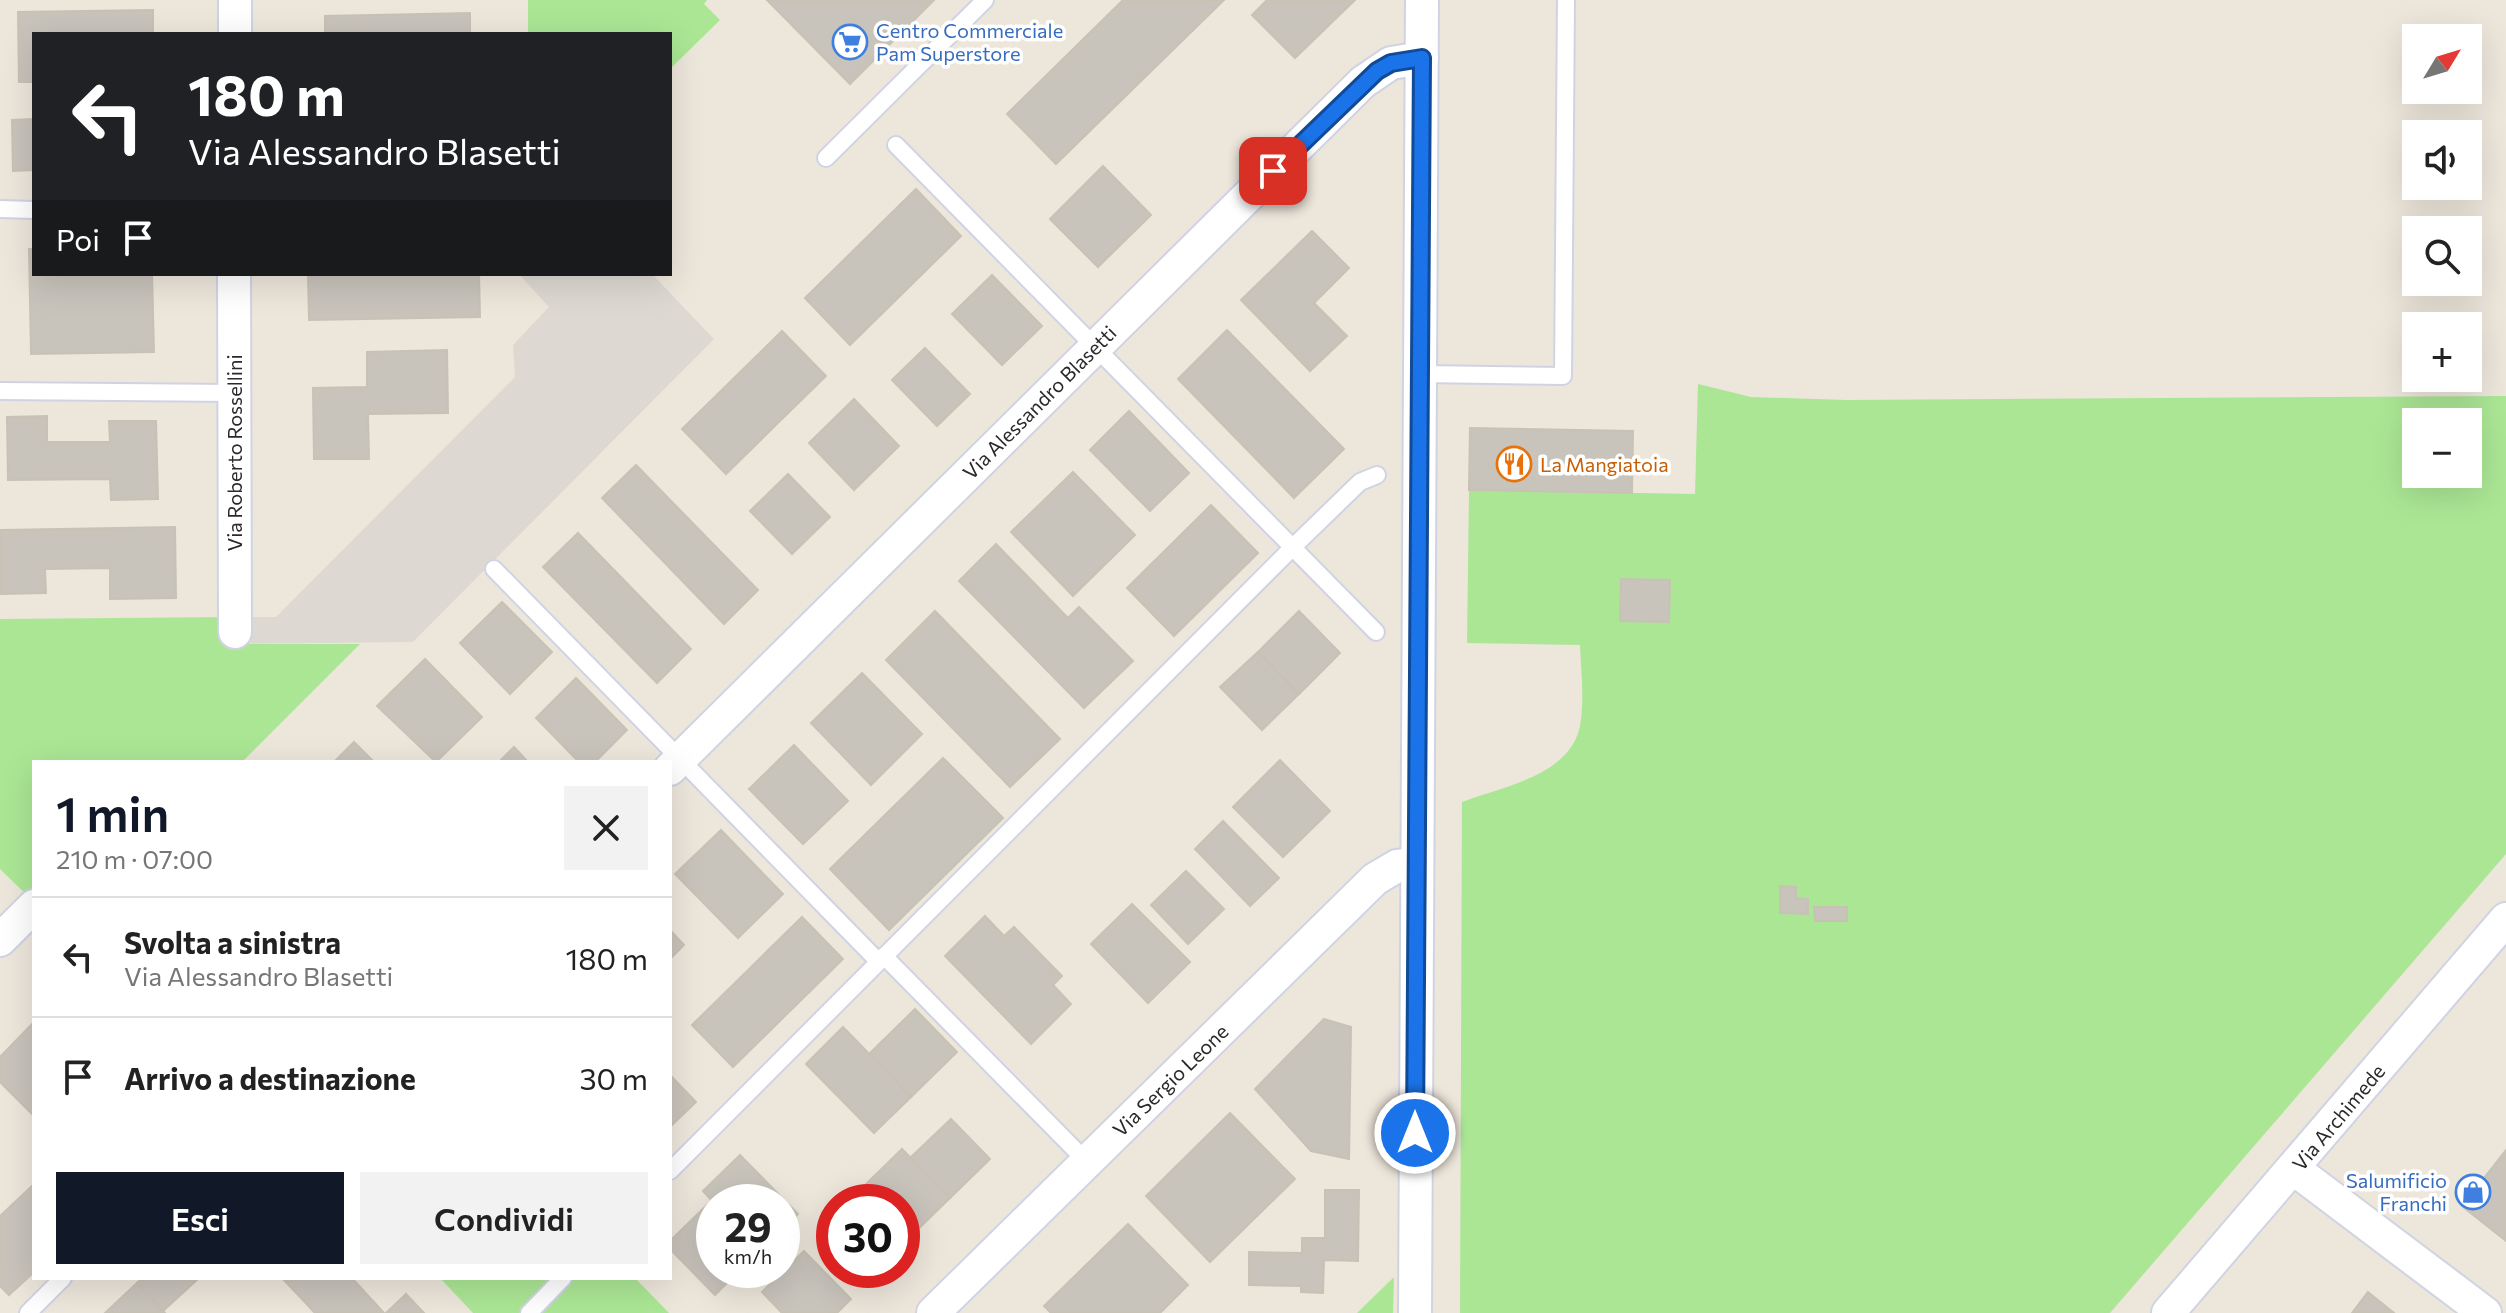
<!DOCTYPE html>
<html lang="it">
<head>
<meta charset="utf-8">
<style>
	body { margin:0; font-family:Commissioner,sans-serif; background:#f2f2f2; color:#222; height:100vh; display:flex; flex-direction:column; font-size:30px; white-space:nowrap }
	* { box-sizing:border-box; margin:0 }
	p { font-size:26px; color:#767676 }
	.icon { flex:none; width:44px; height:44px; fill:none; stroke:currentColor; stroke-width:2; stroke-linecap:round; stroke-linejoin:round }
	.map { position:relative; flex:1; overflow:hidden }
	.sheet { position:absolute; left:32px; top:760px; width:640px; height:520px; display:flex; flex-direction:column; background:#fff; border-radius:0px; box-shadow:0 8px 32px #0002 }
	.sheet>* { flex:none }
	.top-card { position:absolute; left:32px; top:32px; width:640px; height:244px; border-radius:0px; box-shadow:0 8px 32px #0002; background:#202124; color:#fff; overflow:hidden }
	.needle { width:52px; rotate:52deg }
	.fabs { position:absolute; left:2402px; top:24px; display:grid; gap:16px }
	.fabs a { display:grid; place-items:center; width:80px; height:80px; border-radius:0px; background:#fff; box-shadow:0 8px 32px #0002; font-size:40px }
	.speed { position:absolute; left:696px; top:1184px; display:flex; gap:16px; font-size:40px; font-weight:700; text-align:center }
	.speed>* { display:grid; place-content:center; width:104px; height:104px; border-radius:50%; background:#fff; box-shadow:0 8px 32px #0002; line-height:1 }
	.speed small { font-size:20px; font-weight:400 }
	.speed .limit { border:12px solid #d22; background:#fff; color:#111 }
	.pin { position:absolute; display:grid; place-items:center; width:68px; height:68px; color:#fff; margin:-34px; border-radius:16px; box-shadow:0 4px 12px #0006 }
	.me { position:absolute; width:88px; margin:-44px; rotate:0deg; stroke-linejoin:round; filter:drop-shadow(0 0 6px #0008) }
	.turn { display:flex; align-items:center; gap:28px; height:168px; padding:0 24px; font-size:36px }
	.turn .icon { width:104px; height:104px; stroke-width:2.5 }
	.turn b { display:block; font-size:56px; line-height:68px }
	.then { display:flex; align-items:center; height:76px; padding:0 24px; background:#0003; gap:16px; font-size:30px }
	.round { display:grid; place-items:center; flex:none; width:84px; height:84px; border-radius:0px; background:#f2f2f2 }
	.head { display:flex; align-items:center; justify-content:space-between; height:136px; padding:0 24px }
	h1 { font-size:48px; font-weight:600; line-height:60px; color:#111827 }
	.action { display:flex; gap:16px; margin-top:auto; padding:16px 24px }
	.action a { flex:1; height:92px; border-radius:0px; background:#111827; color:#fff; font-size:32px; font-weight:600; line-height:92px; text-align:center }
	.action a+a { background:#f2f2f2; color:#222 }
	ul { padding:0; list-style:none }
	li { display:flex; align-items:center; gap:24px; height:120px; padding:0 24px; border-top:2px solid #e0e0e0 }
	li div { flex:1 }
	li b { display:block; font-size:30px }
	li em { font-style:normal }
	.map>svg:first-child { display:block }
	.green { fill:#abe695; fill-rule:evenodd }
	.plaza { fill:#ddd9d2 }
	.building { fill:#c8c3bb; stroke:#c8c2b5; stroke-width:2 }
	.lines { fill:none; stroke-linecap:round; stroke-linejoin:round }
	.service-casing { stroke:#d0d3e3; stroke-width:20 }
	.minor-casing { stroke:#d0d3e3; stroke-width:36 }
	.service { stroke:#fff; stroke-width:16 }
	.minor { stroke:#fff; stroke-width:32 }
	.route-casing { stroke:#114b97; stroke-width:20 }
	.route { stroke:#1a73e8; stroke-width:14 }
	.labels { text-anchor:middle; dominant-baseline:central; stroke-width:7; stroke-linejoin:round; paint-order:stroke }
	.shop-label { font-size:20px; fill:#366cbe; stroke:#fff; text-anchor:start }
	.street-label { font-size:20px; fill:#2a2a2a; stroke:#fff }
	.food-label { font-size:20px; fill:#c56008; stroke:#fff; text-anchor:start }
</style>
</head>
<body>
<div class="map">
<svg width="2506" height="1313" viewBox="0 0 2506 1313">
	<rect width="100%" height="100%" fill="#ede6db"/>
	<g class="green">
		<polygon points="528,0 707,0 704,4 720,20 670,69 670,34 528,34"/>
		<path d="M 1698,384 L 1751,397 L 1846,400 L 2506,396 L 2506,854 L 2110,1313 L 1460,1313 L 1462,802 C 1504,786 1576,775 1581,719 C 1584,695 1581,669 1580,645 L 1467,643 L 1469,490 L 1695,494 ZM 2416,422 L 2468,422 L 2468,474 L 2416,474 Z"/>
		<polygon points="235,617 235,644 360,644 242,762 34,762 34,902 0,869 0,619"/>
		<polygon points="1394,1276 1393,1313 1357,1313 1394,1277"/>
		<polygon points="440,1278 635,1278 669,1313 473,1313"/>
	</g>
	<polygon class="plaza" points="519,274 652,274 714,339 413,642 234,644 235,617 276,617 515,377 513,345 549,307"/>
	<g class="building">
		<polygon points="767,0 934,0 850,84"/>
		<polygon points="1123,0 1224,0 1056,164 1007,114"/>
		<polygon points="1267,0 1355,0 1295,58 1252,15"/>
		<polygon points="153,10 153,34 34,34 34,82 19,82 18,12"/>
		<polygon points="470,13 470,34 325,34 325,16"/>
		<polygon points="34,119 34,170 13,171 12,120"/>
		<polygon points="1103,166 1151,215 1098,267 1050,219"/>
		<polygon points="916,189 961,236 850,345 805,298"/>
		<polygon points="1312,231 1349,268 1314,303 1347,336 1310,371 1241,300"/>
		<polygon points="29,249 34,249 34,274 152,274 154,352 31,354"/>
		<polygon points="308,274 479,274 480,317 309,320"/>
		<polygon points="992,275 1042,326 1002,365 952,314"/>
		<polygon points="1227,330 1344,449 1294,498 1178,379"/>
		<polygon points="782,331 826,376 726,474 682,429"/>
		<polygon points="925,348 970,394 937,426 892,380"/>
		<polygon points="447,350 448,413 368,414 369,459 314,459 313,388 367,387 367,352"/>
		<polygon points="854,399 899,446 854,490 809,443"/>
		<polygon points="1129,411 1189,473 1150,511 1090,450"/>
		<polygon points="47,416 47,442 110,442 109,421 156,421 158,499 111,500 110,479 8,480 7,417"/>
		<polygon points="1470,428 1633,431 1632,493 1469,490"/>
		<polygon points="636,465 758,590 724,624 602,498"/>
		<polygon points="1073,472 1135,535 1073,596 1011,532"/>
		<polygon points="788,474 830,517 792,554 750,511"/>
		<polygon points="1211,505 1258,553 1174,636 1127,588"/>
		<polygon points="175,527 176,598 110,599 110,568 45,569 46,593 0,594 0,530"/>
		<polygon points="578,533 691,649 657,683 543,567"/>
		<polygon points="996,544 1068,618 1079,607 1133,661 1084,708 959,581"/>
		<polygon points="1621,579 1670,580 1669,622 1620,621"/>
		<polygon points="502,602 552,652 510,694 460,643"/>
		<polygon points="935,611 1060,739 1010,787 886,660"/>
		<polygon points="1299,611 1340,653 1299,694 1258,652"/>
		<polygon points="1258,652 1299,694 1262,730 1220,687"/>
		<polygon points="425,659 482,717 436,762 377,706"/>
		<polygon points="862,673 922,734 871,785 811,723"/>
		<polygon points="576,678 627,730 595,762 579,762 536,718"/>
		<polygon points="354,742 374,762 334,762"/>
		<polygon points="794,745 848,801 803,844 749,789"/>
		<polygon points="514,747 528,762 499,762"/>
		<polygon points="943,758 1003,818 889,930 830,869"/>
		<polygon points="1280,760 1330,811 1283,857 1233,807"/>
		<polygon points="1223,821 1279,878 1250,906 1195,849"/>
		<polygon points="721,830 783,894 738,938 675,874"/>
		<polygon points="1186,871 1224,909 1188,944 1151,905"/>
		<polygon points="1780,886 1796,887 1796,898 1808,899 1808,914 1780,913"/>
		<polygon points="1132,904 1190,962 1148,1003 1091,944"/>
		<polygon points="1814,907 1847,907 1847,921 1815,921"/>
		<polygon points="985,916 1004,936 1014,927 1062,976 1053,985 1071,1004 1031,1044 945,956"/>
		<polygon points="802,917 843,959 733,1067 692,1025"/>
		<polygon points="670,930 684,945 670,959"/>
		<polygon points="915,1009 957,1052 911,1097 869,1054"/>
		<polygon points="1324,1019 1351,1027 1349,1159 1311,1151 1255,1089"/>
		<polygon points="34,1022 34,1116 0,1082 0,1057"/>
		<polygon points="843,1027 911,1097 874,1133 806,1064"/>
		<polygon points="670,1075 696,1102 670,1127"/>
		<polygon points="1230,1113 1295,1179 1210,1262 1146,1196"/>
		<polygon points="951,1119 990,1159 950,1198 910,1158"/>
		<polygon points="902,1149 950,1198 909,1238 902,1231 902,1202 874,1202 861,1189"/>
		<polygon points="2506,1150 2506,1241 2462,1206"/>
		<polygon points="740,1155 798,1214 782,1230 782,1202 714,1203 703,1191"/>
		<polygon points="34,1184 34,1272 9,1295 0,1286 0,1216"/>
		<polygon points="1325,1190 1359,1190 1358,1261 1324,1260 1323,1293 1301,1292 1301,1286 1249,1285 1249,1252 1302,1253 1302,1238 1325,1238"/>
		<polygon points="712,1200 714,1270 740,1270 715,1295 670,1249 670,1241"/>
		<polygon points="1128,1224 1188,1285 1160,1313 1051,1313 1044,1306"/>
		<polygon points="804,1251 851,1299 837,1313 782,1313 762,1292"/>
		<polygon points="851,1270 884,1270 867,1287"/>
		<polygon points="142,1278 199,1278 163,1311 137,1283"/>
		<polygon points="282,1278 352,1278 384,1313 315,1313"/>
		<polygon points="137,1283 165,1313 105,1313"/>
		<polygon points="2368,1292 2394,1313 2352,1313"/>
		<polygon points="406,1294 424,1313 386,1313"/>
	</g>
	<g class="lines">
		<g class="service-casing">
			<g id="service">
				<polyline points="896,145 1376,632"/>
				<polyline points="826,158 985,0"/>
				<polyline points="0,209 34,210"/>
				<polyline points="1420,374 1563,376 1566,0"/>
				<polyline points="0,391 234,393"/>
				<polyline points="494,569 878,961"/>
				<polyline points="884,956 1087,1162"/>
				<polyline points="670,1171 1293,547 1360,482 1377,475"/>
				<polyline points="28,1313 63,1278"/>
				<polyline points="529,1313 563,1278"/>
			</g>
		</g>
		<g class="minor-casing">
			<g id="minor">
				<polyline points="235,34 235,0"/>
				<polyline points="234,274 235,632"/>
				<polyline points="670,769 1363,82 1391,63 1422,58"/>
				<polyline points="0,940 34,906"/>
				<polyline points="2294,1169 2485,1313"/>
				<polyline points="933,1313 1375,879 1397,866 1416,864"/>
				<polyline points="1415,1313 1422,0"/>
				<polyline points="2168,1313 2506,919"/>
			</g>
		</g>
		<use href="#service" class="service"/>
		<use href="#minor" class="minor"/>
	</g>
	<g class="lines">
		<g class="route-casing">
			<polyline id="route" points="1273,171 1377,71 1391,63 1422,58 1415,1133"/>
		</g>
		<use href="#route" class="route"/>
	</g>
	<defs>
		<g id="supermarket-ring" transform="scale(1.8)"><circle r="9.5" fill="#fff" stroke="#3f7fe0" stroke-width="1.5"/><path d="M-6-5.5h2.5l.6 2H6L4.5 2H-2.5L-4.4-4H-6ZM-1.5 3.2a1.3 1.3 0 1 0 .1 0ZM3 3.2a1.3 1.3 0 1 0 .1 0Z" fill="#3f7fe0"/></g>
		<g id="restaurant-ring" transform="scale(1.8)"><circle r="9.5" fill="#fff" stroke="#e8710a" stroke-width="1.5"/><path d="M-5-6h1v4h1v-4h1v4h1v-4h1v5L-1.5 .5V6h-2V.5L-5-1ZM5-6V6H3V1.5H1.5Q1.5-4 5-6Z" fill="#e8710a"/></g>
		<g id="shop-ring" transform="scale(1.8)"><circle r="9.5" fill="#fff" stroke="#3f7fe0" stroke-width="1.5"/><path d="M-5-2.5h2.3a2.7 3.5 0 0 1 5.4 0H5L5.5 6h-11ZM-1.5-2.5h3a1.5 2.3 0 0 0-3 0Z" fill="#3f7fe0"/></g>
	</defs>
	<g fill-rule="evenodd">
		<use href="#supermarket-ring" x="850" y="42"/>
		<use href="#restaurant-ring" x="1514" y="464"/>
		<use href="#shop-ring" x="2473" y="1192"/>
	</g>
	<g class="labels">
		<g class="shop-label">
			<text x="876" y="30">Centro Commerciale<tspan x="876" dy="23">Pam Superstore</tspan></text>
			<text x="2447" y="1180" text-anchor="end">Salumificio<tspan x="2447" dy="23">Franchi</tspan></text>
		</g>
		<g class="street-label">
			<text transform="translate(1039 402) rotate(-45)">Via Alessandro Blasetti</text>
			<text transform="translate(234 453) rotate(-90)">Via Roberto Rossellini</text>
			<text transform="translate(1170 1080) rotate(-44)">Via Sergio Leone</text>
			<text transform="translate(2338 1117) rotate(-50)">Via Archimede</text>
		</g>
		<g class="food-label">
			<text x="1540" y="464">La Mangiatoia</text>
		</g>
	</g>
</svg>
<div class="fabs">
<a><svg class="needle" viewBox="-14 -14 28 28"><path d="M0-13l5 13h-10z" fill="#e53935"/><path d="M0 13l5-13h-10z" fill="#767676"/></svg></a>
<a><svg class="icon" aria-label="sound" viewBox="0 0 24 24"><path d="M4 9h4l5-4v14l-5-4H4zM17 9q2 3 0 6"/></svg></a>
<a><svg class="icon" aria-label="search" viewBox="0 0 24 24"><circle cx="10" cy="10" r="6"/><path d="M15 15l6 6"/></svg></a>
<a>+</a>
<a>−</a>
</div>
<div class="speed"><div>29<small>km/h</small></div><div class="limit">30</div></div>
<div class="pin" style="left:1273px;top:171px;background:#d93025"><svg class="icon" aria-label="arrive" viewBox="0 0 24 24"><path d="M6 21V4h12l-3 4 3 4H6"/></svg></div>
<svg class="me" style="left:1415px;top:1133px" viewBox="-20 -20 40 40"><circle r="17" fill="#1a73e8" stroke="#fff" stroke-width="3"/><path d="M0-11L8 9 0 5-8 9z" fill="#fff"/></svg>
<div class="top-card">
<div class="turn"><svg class="icon" aria-label="left" viewBox="0 0 24 24"><path d="M17 20v-9H6M10 6l-5 5 5 5"/></svg><div><b>180 m</b>Via Alessandro Blasetti</div></div>
<div class="then">Poi<svg class="icon" aria-label="arrive" viewBox="0 0 24 24"><path d="M6 21V4h12l-3 4 3 4H6"/></svg></div>
</div>
<section class="sheet">
<div class="head"><div><h1>1 min</h1><p>210 m · 07:00</p></div><a class="round"><svg class="icon" aria-label="close" viewBox="0 0 24 24"><path d="M6 6l12 12M18 6L6 18"/></svg></a></div>
<ul>
<li><svg class="icon" aria-label="left" viewBox="0 0 24 24"><path d="M17 20v-9H6M10 6l-5 5 5 5"/></svg><div><b>Svolta a sinistra</b><p>Via Alessandro Blasetti</p></div><em>180 m</em></li>
<li><svg class="icon" aria-label="arrive" viewBox="0 0 24 24"><path d="M6 21V4h12l-3 4 3 4H6"/></svg><div><b>Arrivo a destinazione</b></div><em>30 m</em></li>
</ul>
<div class="action"><a>Esci</a><a>Condividi</a></div>
</section>
</div>
</body>
</html>
